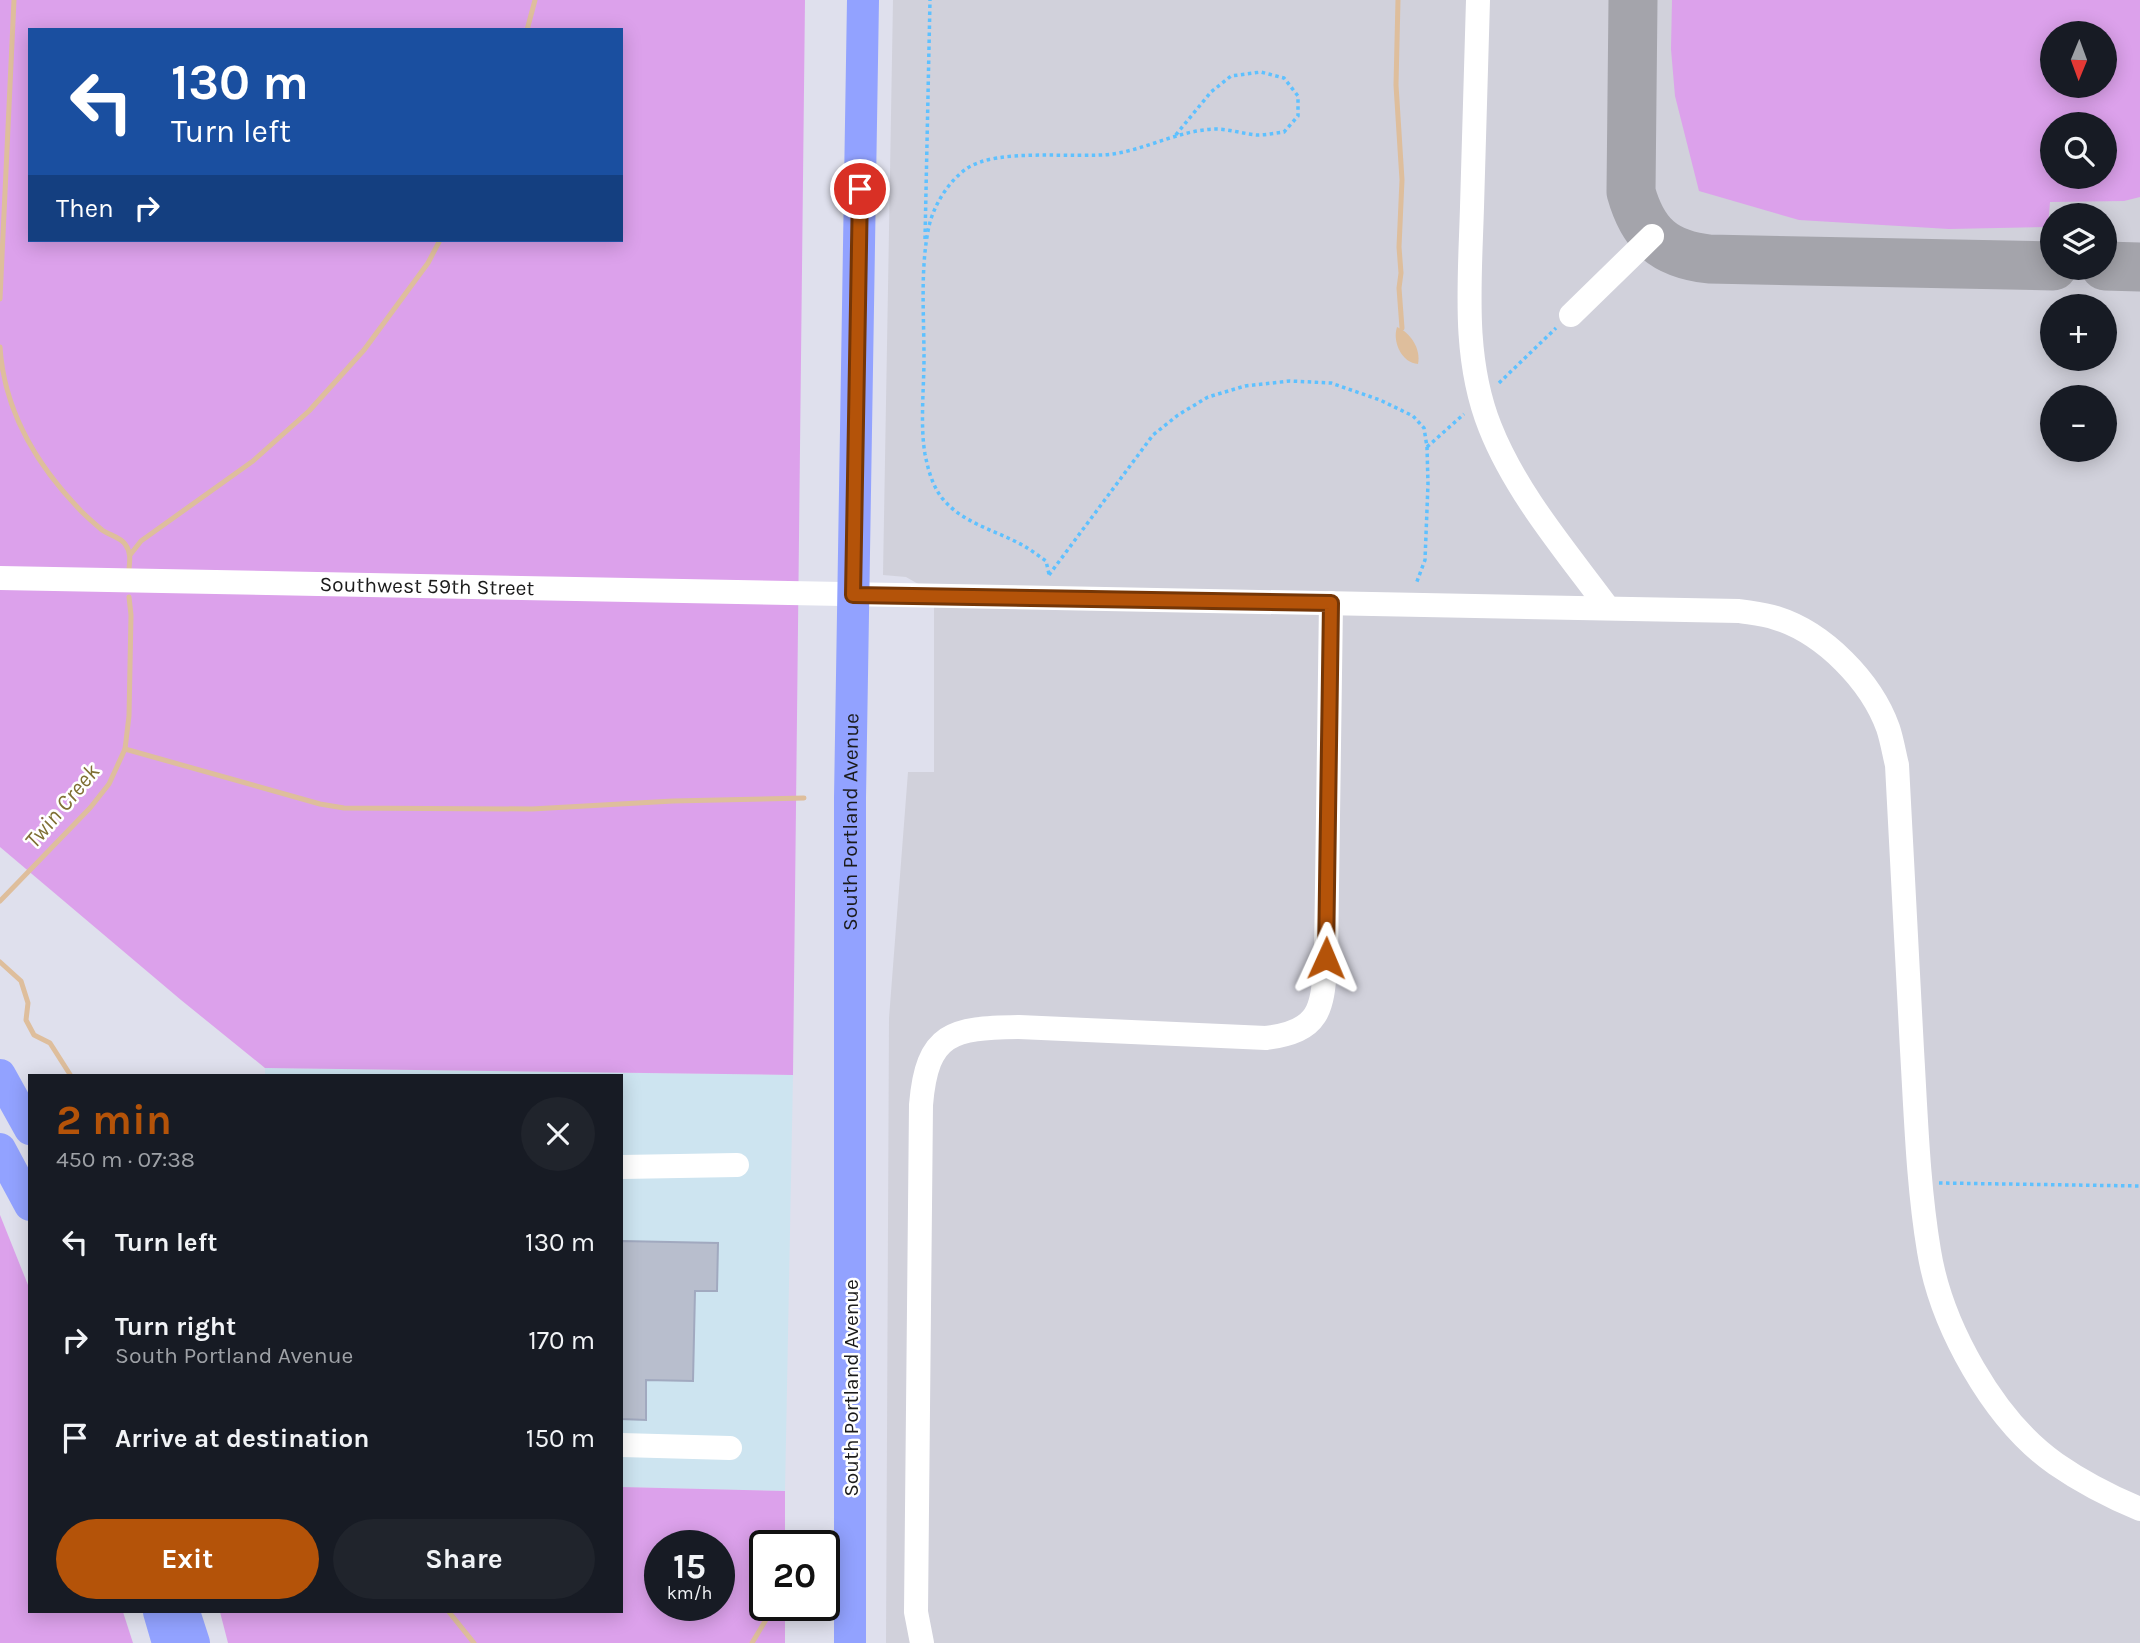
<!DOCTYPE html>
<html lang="en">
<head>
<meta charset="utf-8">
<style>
	body { margin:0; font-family:Karla,sans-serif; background:#20242c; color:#f1f3f6; height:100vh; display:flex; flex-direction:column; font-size:26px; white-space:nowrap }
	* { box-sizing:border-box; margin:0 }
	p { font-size:23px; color:#9ea1a6 }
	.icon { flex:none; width:38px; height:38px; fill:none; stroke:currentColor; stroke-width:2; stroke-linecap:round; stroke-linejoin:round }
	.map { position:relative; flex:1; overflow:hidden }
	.sheet { position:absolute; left:28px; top:1074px; width:595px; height:539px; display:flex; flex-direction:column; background:#171b24; border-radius:0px; box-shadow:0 4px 18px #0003 }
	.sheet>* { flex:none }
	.banner { position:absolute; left:28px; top:28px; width:595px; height:214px; border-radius:0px; box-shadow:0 4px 18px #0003; background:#1a4fa0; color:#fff; overflow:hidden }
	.needle { width:46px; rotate:181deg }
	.buttons { position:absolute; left:2040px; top:21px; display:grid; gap:14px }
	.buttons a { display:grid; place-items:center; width:77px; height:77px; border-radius:50%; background:#171b24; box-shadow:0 4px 18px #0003; font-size:35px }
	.speed { position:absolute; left:644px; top:1530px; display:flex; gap:14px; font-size:35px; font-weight:700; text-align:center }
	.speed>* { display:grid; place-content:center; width:91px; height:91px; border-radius:50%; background:#171b24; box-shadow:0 4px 18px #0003; line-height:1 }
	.speed small { font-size:18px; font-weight:400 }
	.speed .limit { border:4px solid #111; border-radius:10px; background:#fff; color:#111 }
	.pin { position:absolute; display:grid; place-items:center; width:60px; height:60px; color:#fff; margin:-30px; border:4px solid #fff; border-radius:50%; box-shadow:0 2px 7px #0007 }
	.me { position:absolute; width:77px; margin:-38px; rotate:1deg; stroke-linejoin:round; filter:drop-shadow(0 0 5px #0008) }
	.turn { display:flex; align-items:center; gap:24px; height:147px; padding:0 28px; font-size:32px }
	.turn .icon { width:91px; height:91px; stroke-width:2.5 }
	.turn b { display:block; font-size:49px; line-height:60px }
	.then { display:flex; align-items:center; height:66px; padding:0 28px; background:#0003; gap:14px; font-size:26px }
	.round { display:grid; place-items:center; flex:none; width:74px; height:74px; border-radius:37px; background:#20242c }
	.headline { display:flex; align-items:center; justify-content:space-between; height:119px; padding:0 28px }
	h1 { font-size:42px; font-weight:700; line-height:52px; color:#b45309 }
	.cta { display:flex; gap:14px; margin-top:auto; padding:14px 28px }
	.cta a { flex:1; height:80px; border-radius:42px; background:#b45309; color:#fff; font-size:28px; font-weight:700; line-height:80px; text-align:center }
	.cta a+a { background:#20242c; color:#f1f3f6 }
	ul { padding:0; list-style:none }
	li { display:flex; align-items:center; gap:21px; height:98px; padding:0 28px }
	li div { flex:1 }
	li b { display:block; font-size:26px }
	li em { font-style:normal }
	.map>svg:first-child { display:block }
	.commercial { fill:#cde4f0 }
	.airport { fill:#d1d1db; fill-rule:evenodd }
	.grass { fill:#dca1eb; fill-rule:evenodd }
	.water { fill:#debe9c }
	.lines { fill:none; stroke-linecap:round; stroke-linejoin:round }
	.stream { stroke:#debe9c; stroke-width:5 }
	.taxiway { stroke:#a4a4ab; stroke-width:49 }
	.building { fill:#b8becd; stroke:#a1a9bf; stroke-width:2 }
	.path { stroke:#5ec1ff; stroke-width:3.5; stroke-dasharray:3.5 3.5; stroke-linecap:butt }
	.minor { stroke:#fff; stroke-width:24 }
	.major { stroke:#92a2ff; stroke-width:32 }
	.route-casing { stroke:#753606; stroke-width:18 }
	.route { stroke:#b45309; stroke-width:12 }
	.labels { text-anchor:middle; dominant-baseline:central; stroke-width:5; stroke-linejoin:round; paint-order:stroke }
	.street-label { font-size:21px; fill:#1b1b1b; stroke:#fff }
	.water-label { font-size:23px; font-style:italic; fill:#7f6f34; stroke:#fff }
</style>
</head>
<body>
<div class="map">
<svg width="2140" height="1643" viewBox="0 0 2140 1643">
	<rect width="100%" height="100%" fill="#dfe0ed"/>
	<polygon class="commercial" points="265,1068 793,1075 785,1491 621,1487 621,1076 265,1076"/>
	<path class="airport" d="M 893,0 L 2140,0 L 2140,1643 L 886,1643 L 889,1018 L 908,772 L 934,772 L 934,593 L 906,577 L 883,575 ZM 2053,33 L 2105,33 L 2105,86 L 2053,86 ZM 2053,124 L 2105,124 L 2105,177 L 2053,177 ZM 2053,215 L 2105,215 L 2105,268 L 2053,268 ZM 2053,306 L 2105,306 L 2105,359 L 2053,359 ZM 2053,397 L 2105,397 L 2105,450 L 2053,450 Z"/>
	<g class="grass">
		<path d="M 0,0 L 805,0 L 793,1075 L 265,1068 L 181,1000 L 0,847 ZM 30,30 L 621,30 L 621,240 L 30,240 Z"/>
		<path d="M 1672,0 L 2140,0 L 2140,197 L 2124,201 L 2050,202 L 2048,227 L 1949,229 L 1799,220 L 1699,191 L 1675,96 L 1671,49 ZM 2053,33 L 2105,33 L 2105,86 L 2053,86 ZM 2053,124 L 2105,124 L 2105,177 L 2053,177 Z"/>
		<polygon points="0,1215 30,1290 30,1612 123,1612 133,1643 0,1643"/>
		<path d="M 621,1487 L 785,1491 L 785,1545 L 765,1545 L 765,1605 L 785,1605 L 785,1643 L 228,1643 L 220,1612 L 621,1612 ZM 660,1545 L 719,1545 L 719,1605 L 660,1605 Z"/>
	</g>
	<path class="water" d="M 1397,327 C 1411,333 1421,349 1418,364 C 1402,363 1392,342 1397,327 Z"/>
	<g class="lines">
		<g class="stream">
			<polyline points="1398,0 1396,85 1402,180 1399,247 1401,273 1399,288 1402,328"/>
			<polyline points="527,30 535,0"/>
			<polyline points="0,299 14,0"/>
			<path d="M 0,347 C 4,412 37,466 82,512 C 88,518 95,524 102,530 C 109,535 120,537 125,544 C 131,552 130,560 129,569"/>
			<polyline points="130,555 141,541 253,461 309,411 364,350 428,263 440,240"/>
			<polyline points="125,749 320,804 344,808 532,809 673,801 804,798"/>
			<polyline points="0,901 90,808 109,784 125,749 129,716 131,615 129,597"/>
			<polyline points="0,962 21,981 28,1003 26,1020 34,1035 50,1043 71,1076"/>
			<polyline points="449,1612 474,1643"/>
			<polyline points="752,1643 770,1613"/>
		</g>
		<g class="taxiway">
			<path d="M 1633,0 L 1631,192 C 1643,235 1664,254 1709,259 L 2053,266"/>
			<polyline points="2105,266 2140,267"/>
		</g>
	</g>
	<polygon class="building" points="621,1241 718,1243 717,1291 695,1291 693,1381 646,1380 646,1420 621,1419"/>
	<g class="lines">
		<g class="path">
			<polyline points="925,239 930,0"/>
			<polyline points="1499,383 1556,328"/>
			<polyline points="1427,447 1464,414"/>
			<path d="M 1049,574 L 1046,561 C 1039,556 1031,550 1024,546 C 996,530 963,524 942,498 C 932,485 928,469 925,454 C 920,426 924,387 924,358 C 924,315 920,268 929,226 C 934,205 948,182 966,169 C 997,147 1074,159 1113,154 C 1147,149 1180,130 1215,129 C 1229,129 1244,134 1257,135 C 1266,135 1275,133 1284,132 L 1298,116 L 1298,96 L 1284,78 L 1261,72 L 1231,76 L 1211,92 L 1174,137"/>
			<polyline points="1049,575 1153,435 1178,415 1208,397 1245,386 1290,381 1331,383 1380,400 1413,416 1424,428 1427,447 1428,484 1425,560 1416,584"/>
			<polyline points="1939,1183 2140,1186"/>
		</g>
		<g class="minor">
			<path d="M 1478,0 C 1476,69 1474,138 1472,207 C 1470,280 1462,357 1490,427 C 1516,493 1566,551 1608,608"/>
			<polyline points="1571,315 1652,236"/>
			<path id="s1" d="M 0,578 L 1739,611 C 1751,613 1764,614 1776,618 C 1824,633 1871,681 1888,728 C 1892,740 1894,753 1897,765 C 1902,860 1907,955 1912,1050 C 1916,1117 1918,1185 1929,1251 C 1941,1325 1993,1420 2056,1464 C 2082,1482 2111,1497 2140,1509"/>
			<polyline points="621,1167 737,1165"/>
			<polyline points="621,1445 730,1448"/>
			<path d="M 922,1643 L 916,1612 L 921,1105 C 927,1032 952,1028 1019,1027 L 1266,1038 C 1323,1031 1322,1007 1326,958 L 1331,603"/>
		</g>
		<g class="major">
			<polyline points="0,1075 30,1129"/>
			<polyline points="0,1149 30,1205"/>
			<polyline points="159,1612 168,1643"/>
			<polyline points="184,1612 194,1643"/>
			<path id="s2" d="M 850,1643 L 850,798 L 863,0"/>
		</g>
	</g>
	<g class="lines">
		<g class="route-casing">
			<polyline id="route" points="860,189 853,595 1331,603 1326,958"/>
		</g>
		<use href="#route" class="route"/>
	</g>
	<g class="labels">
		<g class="street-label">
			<text stroke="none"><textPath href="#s1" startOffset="427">Southwest 59th Street</textPath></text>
			<text stroke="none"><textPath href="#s2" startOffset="821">South Portland Avenue</textPath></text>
			<text transform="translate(851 1388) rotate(-90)">South Portland Avenue</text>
		</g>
		<g class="water-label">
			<text transform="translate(62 806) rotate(-50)">Twin Creek</text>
		</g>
	</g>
</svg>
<div class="buttons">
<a><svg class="needle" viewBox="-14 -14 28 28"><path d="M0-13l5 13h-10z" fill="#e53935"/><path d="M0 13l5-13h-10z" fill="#9ea1a6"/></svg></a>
<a><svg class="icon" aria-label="search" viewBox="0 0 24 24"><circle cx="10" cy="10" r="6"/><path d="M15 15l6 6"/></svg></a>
<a><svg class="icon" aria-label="layers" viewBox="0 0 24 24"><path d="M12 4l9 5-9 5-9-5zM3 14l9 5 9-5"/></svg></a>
<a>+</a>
<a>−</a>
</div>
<div class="speed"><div>15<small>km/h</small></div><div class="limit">20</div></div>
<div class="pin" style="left:860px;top:189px;background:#d93025"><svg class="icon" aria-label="arrive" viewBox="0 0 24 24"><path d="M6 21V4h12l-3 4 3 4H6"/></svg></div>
<svg class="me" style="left:1326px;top:958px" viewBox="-20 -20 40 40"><path d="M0-17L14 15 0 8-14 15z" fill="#b45309" stroke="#fff" stroke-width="4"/></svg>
<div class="banner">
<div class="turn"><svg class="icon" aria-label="left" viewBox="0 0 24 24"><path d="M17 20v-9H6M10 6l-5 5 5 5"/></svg><div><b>130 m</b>Turn left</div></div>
<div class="then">Then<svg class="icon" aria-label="right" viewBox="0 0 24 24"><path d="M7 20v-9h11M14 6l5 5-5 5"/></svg></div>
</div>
<section class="sheet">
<div class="headline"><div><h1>2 min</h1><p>450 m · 07:38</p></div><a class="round"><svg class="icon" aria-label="close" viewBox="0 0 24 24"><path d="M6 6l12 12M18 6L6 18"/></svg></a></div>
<ul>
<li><svg class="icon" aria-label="left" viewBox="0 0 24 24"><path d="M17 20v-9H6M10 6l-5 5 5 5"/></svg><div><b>Turn left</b></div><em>130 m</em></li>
<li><svg class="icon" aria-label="right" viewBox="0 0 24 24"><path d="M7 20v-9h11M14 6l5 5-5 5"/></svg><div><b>Turn right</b><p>South Portland Avenue</p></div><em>170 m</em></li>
<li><svg class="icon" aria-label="arrive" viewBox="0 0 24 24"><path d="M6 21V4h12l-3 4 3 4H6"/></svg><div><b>Arrive at destination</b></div><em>150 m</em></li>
</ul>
<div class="cta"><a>Exit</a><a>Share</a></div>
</section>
</div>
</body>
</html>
